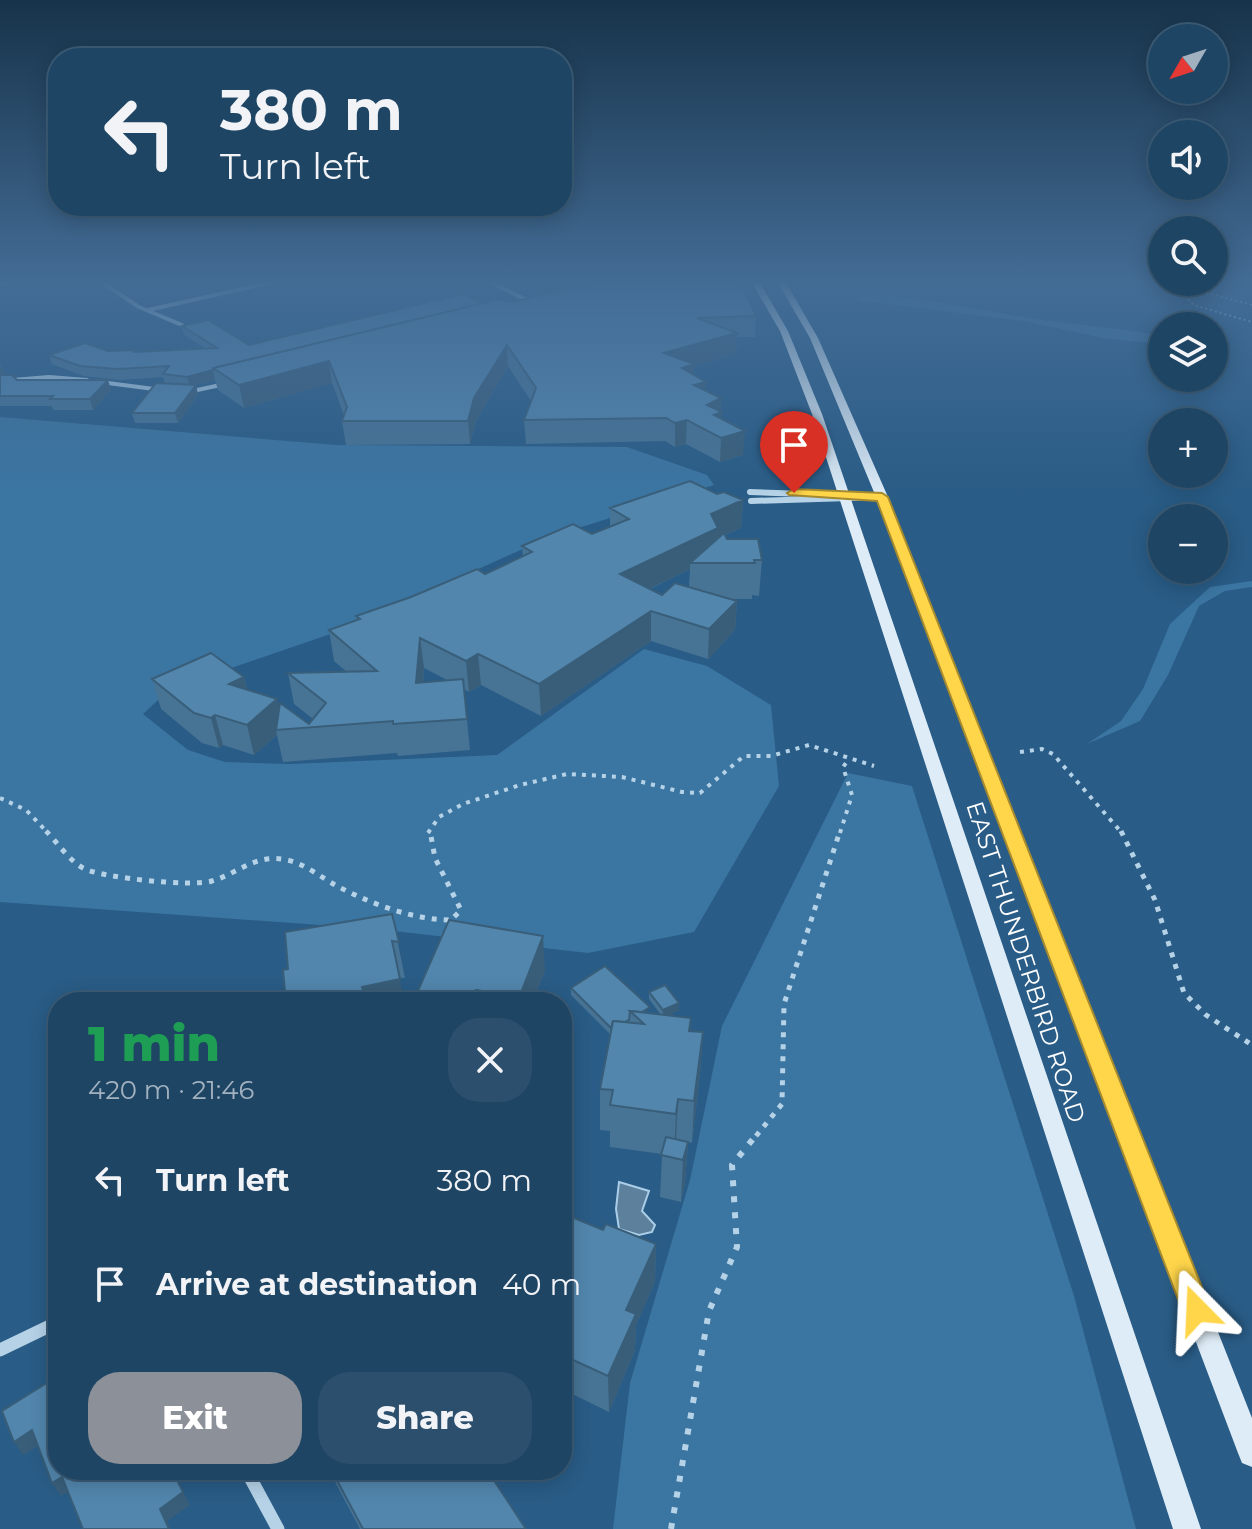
<!DOCTYPE html>
<html lang="en">
<head>
<meta charset="utf-8">
<style>
	body { margin:0; font-family:Montserrat,sans-serif; background:#2c4f6d; color:#f1f3f6; height:100vh; display:flex; flex-direction:column; font-size:30px; white-space:nowrap }
	* { box-sizing:border-box; margin:0 }
	p { font-size:26px; color:#a1b1bf }
	.icon { flex:none; width:44px; height:44px; fill:none; stroke:currentColor; stroke-width:2; stroke-linecap:round; stroke-linejoin:round }
	.map { position:relative; flex:1; overflow:hidden }
	.drawer { position:absolute; left:48px; top:992px; width:524px; height:488px; display:flex; flex-direction:column; background:#1f4564; border-radius:32px; box-shadow:0 4px 20px #0003,0 0 0 2px #3c5d78 }
	.drawer>* { flex:none }
	.top-card { position:absolute; left:48px; top:48px; width:524px; height:168px; border-radius:32px; box-shadow:0 4px 20px #0003,0 0 0 2px #3c5d78; background:#1f4564; color:#f1f3f6; overflow:hidden }
	.needle { width:52px; rotate:231deg }
	.buttons { position:absolute; left:1148px; top:24px; display:grid; gap:16px }
	.buttons a { display:grid; place-items:center; width:80px; height:80px; border-radius:50%; background:#1f4564; box-shadow:0 4px 20px #0003,0 0 0 2px #3c5d78; font-size:40px }
	.pin { position:absolute; display:grid; place-items:center; width:68px; height:68px; color:#fff; margin:-82px -34px; border-radius:50% 50% 50% 0; rotate:-45deg; box-shadow:0 0 8px #0007 }
	.pin .icon { rotate:45deg }
	.me { position:absolute; width:88px; margin:-44px; rotate:339deg; stroke-linejoin:round; filter:drop-shadow(0 0 6px #0008) }
	.turn { display:flex; align-items:center; gap:28px; height:168px; padding:0 40px; font-size:36px }
	.turn .icon { width:104px; height:104px; stroke-width:2.5 }
	.turn b { display:block; font-size:56px; line-height:68px }
	.round { display:grid; place-items:center; flex:none; width:84px; height:84px; border-radius:32px; background:#2c4f6d }
	.head { display:flex; align-items:center; justify-content:space-between; height:136px; padding:0 40px }
	h1 { font-size:48px; font-weight:800; line-height:60px; color:#1e9e55 }
	.cta { display:flex; gap:16px; margin-top:auto; padding:16px 40px }
	.cta a { flex:1; height:92px; border-radius:32px; background:#8c9099; color:#fff; font-size:32px; font-weight:800; line-height:92px; text-align:center }
	.cta a+a { background:#2c4f6d; color:#f1f3f6 }
	ul { padding:0; list-style:none }
	li { display:flex; align-items:center; gap:24px; height:104px; padding:0 40px }
	li div { flex:1 }
	li b { display:block; font-size:30px }
	li em { font-style:normal }
	.map>svg:first-child { display:block }
	.green { fill:#3b75a1 }
	.water { fill:#5d809c; stroke:#aacee8; stroke-width:2 }
	.lines { fill:none; stroke-linecap:round; stroke-linejoin:round }
	.path-far3 { stroke:#b5d2e7; stroke-width:2; stroke-dasharray:2 3; stroke-linecap:butt }
	.path-far2 { stroke:#b5d2e7; stroke-width:4; stroke-dasharray:4 6; stroke-linecap:butt }
	.path-far1 { stroke:#b5d2e7; stroke-width:5; stroke-dasharray:5 7; stroke-linecap:butt }
	.path { stroke:#b5d2e7; stroke-width:6; stroke-dasharray:6 10; stroke-linecap:butt }
	.minor-far2 { stroke:#b5d2e7; stroke-width:4 }
	.minor-far1 { stroke:#b5d2e7; stroke-width:6 }
	.minor { stroke:#b5d2e7; stroke-width:13 }
	.secondary { fill:#deecf7; fill-rule:evenodd }
	.wall { fill:#477395; fill-rule:evenodd }
	.shaded-wall { fill:#395e79 }
	.building { fill:#5286ad; stroke:#395e79; stroke-width:2 }
	.route { fill:#ffd54a; stroke:#a68a30; stroke-width:2 }
	.labels { text-anchor:middle; dominant-baseline:central; stroke-width:8; stroke-linejoin:round; paint-order:stroke }
	.street-label { font-size:24px; fill:#fff; stroke:#295c86 }
</style>
</head>
<body>
<div class="map">
<svg width="1252" height="1529" viewBox="0 0 1252 1529">
	<rect width="100%" height="100%" fill="#295c86"/>
	<g class="green">
		<path d="M 869,294 C 924,299 973,308 1028,318 C 1072,325 1117,327 1162,336 L 1162,344 L 1103,338 L 1024,321 L 856,300 Z"/>
		<polygon points="0,417 336,445 627,447 707,475 714,485 547,538 348,628 170,689 143,714 188,750 225,762 291,764 497,755 644,649 707,666 771,705 779,786 694,932 588,953 376,929 0,902"/>
		<polygon points="1252,581 1252,587 1225,591 1199,606 1168,675 1140,721 1087,744 1121,721 1143,689 1170,624 1210,587"/>
		<polygon points="848,773 912,786 1074,1296 1136,1529 613,1529 630,1383 690,1180 722,1026"/>
	</g>
	<polygon class="water" points="619,1182 649,1191 642,1211 655,1225 652,1232 639,1235 619,1229 616,1209"/>
	<g class="lines">
		<g class="path-far3">
			<polyline points="1127,281 1212,294 1252,305"/>
			<polyline points="1147,281 1160,286"/>
			<polyline points="1196,282 1177,290 1194,305 1252,322"/>
		</g>
		<g class="path-far2">
			<polyline points="1020,752 1042,749 1053,754 1122,833"/>
			<polyline points="0,798 26,810 48,833"/>
			<polyline points="428,833 439,817 463,804 520,785 567,774 622,777 682,792 700,793 744,756 771,756 809,745 874,766"/>
			<polyline points="840,833 852,795 843,767 849,759"/>
		</g>
		<g class="path-far1">
			<path d="M 46,831 C 57,842 71,863 85,869 C 105,878 192,887 212,881 C 239,873 256,853 287,860 C 303,863 321,877 335,885 C 369,903 413,920 451,920 L 461,910 L 435,858 L 430,831"/>
			<polyline points="1121,831 1155,900 1184,993 1206,1015 1252,1045"/>
			<polyline points="756,1136 782,1104 784,1004 840,831"/>
		</g>
		<polyline class="path" points="671,1529 709,1311 737,1247 732,1165 757,1134"/>
		<g class="minor-far2">
			<polyline points="487,281 525,299"/>
			<polyline points="103,283 139,307 182,325"/>
			<polyline points="0,284 15,281"/>
			<polyline points="148,310 277,281"/>
			<polyline points="0,381 49,377 87,380"/>
			<polyline points="100,382 162,390"/>
			<polyline points="188,392 225,384"/>
		</g>
		<g class="minor-far1">
			<polyline points="750,492 833,495"/>
			<polyline points="751,501 882,497"/>
		</g>
		<g class="minor">
			<polyline points="0,1350 58,1322"/>
			<polyline points="246,1470 278,1529"/>
		</g>
		<g class="secondary">
			<polygon points="751,281 759,281 788,331 822,414 1201,1529 1173,1529 812,414 780,331"/>
			<polygon points="777,281 785,281 818,338 888,497 1252,1418 1252,1467 1242,1463 1238,1453 876,497 810,338"/>
		</g>
	</g>
	<g class="wall">
		<polygon points="130,281 176,281 177,286 138,291 132,288"/>
		<polygon points="538,281 739,281 756,316 755,337 737,337 736,354 694,366 693,375 706,382 706,391 721,398 720,411 722,419 743,455 720,462 686,444 675,447 665,441 526,444 524,420 531,401 508,366 476,421 470,444 346,445 342,421 344,415 332,383 244,408 218,390 215,380 196,385 198,395 178,423 135,423 132,413 165,384 163,377 120,380 83,376 52,364 49,355 134,350 135,352 205,348 184,335 182,326 249,345 484,303 513,302 562,290"/>
		<polygon points="0,363 5,375 17,380 111,390 93,410 53,410 52,406 0,406"/>
		<path d="M 717,494 L 743,500 L 741,528 L 725,535 L 727,539 L 762,560 L 759,596 L 752,595 L 752,599 L 730,599 L 737,601 L 735,630 L 708,659 L 651,641 L 541,716 L 481,685 L 469,692 L 464,689 L 470,750 L 398,756 L 397,753 L 283,762 L 277,735 L 254,755 L 223,745 L 219,748 L 202,743 L 161,709 L 152,679 L 244,677 L 247,690 L 309,724 L 313,719 L 294,704 L 288,673 L 347,672 L 334,661 L 329,630 L 357,620 L 356,616 L 485,574 L 523,557 L 522,546 L 592,534 L 610,527 L 610,508 ZM 690,569 L 689,587 L 662,595 L 650,589 ZM 424,668 L 447,680 L 423,683 Z"/>
		<polygon points="392,914 405,978 288,969"/>
		<polygon points="545,970 533,1002 413,1002"/>
		<polygon points="571,988 650,1013 661,1015 649,999 649,992 679,1003 679,1010 668,1015 691,1018 690,1031 703,1032 700,1074 692,1143 688,1142 685,1183 681,1202 660,1197 662,1154 610,1147 610,1131 600,1130 600,1089 610,1034 571,995"/>
		<polygon points="562,1213 603,1230 656,1244 655,1282 636,1325 635,1350 609,1412 562,1389"/>
		<polygon points="332,1471 526,1529 360,1529 336,1484"/>
	</g>
	<g class="shaded-wall">
		<polygon points="142,281 176,281 177,286 138,291 136,282"/>
		<polygon points="737,333 736,354 694,366 693,386 664,353"/>
		<polygon points="507,345 508,366 476,421 470,444 468,421 474,398"/>
		<polygon points="329,361 332,383 244,408 239,385"/>
		<polygon points="0,366 2,366 5,376 0,377"/>
		<polygon points="213,370 215,380 196,385 198,395 178,423 175,413 190,387 187,377"/>
		<polygon points="108,380 111,390 93,410 90,399"/>
		<polygon points="706,382 705,404 694,385"/>
		<polygon points="721,398 720,413 722,412 721,436 707,405"/>
		<polygon points="687,420 686,444 675,447 675,423"/>
		<polygon points="745,431 743,455 720,462 721,438"/>
		<polygon points="743,500 741,528 717,538 690,563 690,569 620,603 620,574 711,514"/>
		<polygon points="737,601 735,630 708,659 709,629"/>
		<polygon points="651,611 651,641 541,716 539,684"/>
		<polygon points="420,638 424,668 420,714 416,683"/>
		<polygon points="478,654 481,685 469,692 466,661"/>
		<polygon points="244,677 251,707 229,684"/>
		<polygon points="277,699 284,729 276,730 277,735 254,755 247,725"/>
		<polygon points="215,715 223,745 219,748 211,718"/>
		<polygon points="543,936 545,970 533,1002 520,1002 519,998"/>
		<polygon points="400,979 404,1002 365,1002 362,987"/>
		<polygon points="476,990 478,1002 471,1002"/>
		<polygon points="679,1003 679,1010 663,1018 663,1010"/>
		<polygon points="703,1032 700,1074 692,1143 694,1101"/>
		<polygon points="678,1099 676,1141 674,1155 676,1114"/>
		<polygon points="688,1142 685,1183 681,1202 683,1160"/>
		<polygon points="656,1244 655,1282 636,1325 635,1350 609,1412 608,1376 626,1310"/>
		<polygon points="32,1430 41,1444 23,1455 14,1442"/>
		<polygon points="172,1470 190,1505 167,1521 171,1529 169,1529 160,1509"/>
		<polygon points="62,1477 70,1490 61,1496 52,1483"/>
	</g>
	<g class="building">
		<polygon points="582,281 739,281 756,316 697,318 737,333 664,353 694,364 682,368 706,382 694,385 721,398 707,405 722,412 714,415 745,431 721,438 687,420 675,423 666,418 524,420 536,388 507,345 474,398 468,421 342,421 347,407 329,361 239,385 213,368 499,299 513,302 587,284 580,282"/>
		<polygon points="463,294 484,303 213,368 213,370 187,377 163,374 169,366 117,369 80,366 49,355 85,343 108,351 134,350 134,352 217,348 182,326 208,320 249,345"/>
		<polygon points="0,375 12,375 17,380 108,380 90,399 50,399 53,396 0,396"/>
		<polygon points="156,383 196,385 175,413 132,413"/>
		<polygon points="690,481 717,494 724,492 743,500 711,514 718,528 620,574 662,595 675,583 737,601 709,629 651,611 539,684 478,654 466,661 420,638 416,683 463,679 467,719 393,724 393,721 276,730 280,703 309,724 326,703 288,673 377,671 329,630 360,619 356,616 411,597 477,569 485,574 532,552 522,546 573,524 592,534 629,519 610,508"/>
		<polygon points="724,533 727,539 758,539 762,560 754,560 755,563 690,563"/>
		<polygon points="211,653 244,677 229,684 277,699 247,725 215,715 211,718 194,713 152,679"/>
		<polygon points="392,914 399,942 392,941 400,979 362,987 366,1002 286,1002 283,970 288,969 285,932"/>
		<polygon points="449,920 543,936 519,998 476,990 471,1002 413,1002"/>
		<polygon points="605,966 650,1007 642,1012 630,1011 629,1020 625,1022 613,1021 611,1028 571,988"/>
		<polygon points="665,985 679,1003 663,1010 649,992"/>
		<polygon points="630,1011 691,1018 689,1031 703,1032 694,1101 678,1099 676,1114 610,1105 613,1090 600,1089 613,1021 644,1024"/>
		<polygon points="666,1137 688,1142 683,1160 661,1155"/>
		<polygon points="562,1213 603,1230 606,1224 656,1244 626,1310 636,1314 608,1376 562,1355"/>
		<polygon points="58,1376 58,1470 172,1470 183,1492 160,1509 169,1529 83,1529 62,1477 52,1483 32,1430 14,1442 2,1411"/>
		<polygon points="333,1470 487,1470 526,1529 363,1529 332,1471"/>
	</g>
	<linearGradient id="sky" x2="0" y2="1"><stop stop-color="#17334a"/><stop offset="0.57" stop-color="#436c95"/><stop offset="1" stop-color="#436c95" stop-opacity="0"/></linearGradient>
	<rect width="1252" height="495" fill="url(#sky)"/>
	<polygon class="route" points="794,489 882,493 888,497 1211,1310 1207,1320 1197,1324 1186,1320 1182,1310 877,501 789,495 787,493"/>
	<g class="labels">
		<g class="street-label">
			<text transform="translate(1026 962) rotate(72)">EAST THUNDERBIRD ROAD</text>
		</g>
	</g>
</svg>
<div class="buttons">
<a><svg class="needle" viewBox="-14 -14 28 28"><path d="M0-13l5 13h-10z" fill="#e53935"/><path d="M0 13l5-13h-10z" fill="#a1b1bf"/></svg></a>
<a><svg class="icon" aria-label="sound" viewBox="0 0 24 24"><path d="M4 9h4l5-4v14l-5-4H4zM17 9q2 3 0 6"/></svg></a>
<a><svg class="icon" aria-label="search" viewBox="0 0 24 24"><circle cx="10" cy="10" r="6"/><path d="M15 15l6 6"/></svg></a>
<a><svg class="icon" aria-label="layers" viewBox="0 0 24 24"><path d="M12 4l9 5-9 5-9-5zM3 14l9 5 9-5"/></svg></a>
<a>+</a>
<a>−</a>
</div>
<div class="pin" style="left:794px;top:493px;background:#d93025"><svg class="icon" aria-label="arrive" viewBox="0 0 24 24"><path d="M6 21V4h12l-3 4 3 4H6"/></svg></div>
<svg class="me" style="left:1197px;top:1310px" viewBox="-20 -20 40 40"><path d="M0-17L14 15 0 8-14 15z" fill="#ffd54a" stroke="#fff" stroke-width="4"/></svg>
<div class="top-card">
<div class="turn"><svg class="icon" aria-label="left" viewBox="0 0 24 24"><path d="M17 20v-9H6M10 6l-5 5 5 5"/></svg><div><b>380 m</b>Turn left</div></div>
</div>
<section class="drawer">
<div class="head"><div><h1>1 min</h1><p>420 m · 21:46</p></div><a class="round"><svg class="icon" aria-label="close" viewBox="0 0 24 24"><path d="M6 6l12 12M18 6L6 18"/></svg></a></div>
<ul>
<li><svg class="icon" aria-label="left" viewBox="0 0 24 24"><path d="M17 20v-9H6M10 6l-5 5 5 5"/></svg><div><b>Turn left</b></div><em>380 m</em></li>
<li><svg class="icon" aria-label="arrive" viewBox="0 0 24 24"><path d="M6 21V4h12l-3 4 3 4H6"/></svg><div><b>Arrive at destination</b></div><em>40 m</em></li>
</ul>
<div class="cta"><a>Exit</a><a>Share</a></div>
</section>
</div>
</body>
</html>
